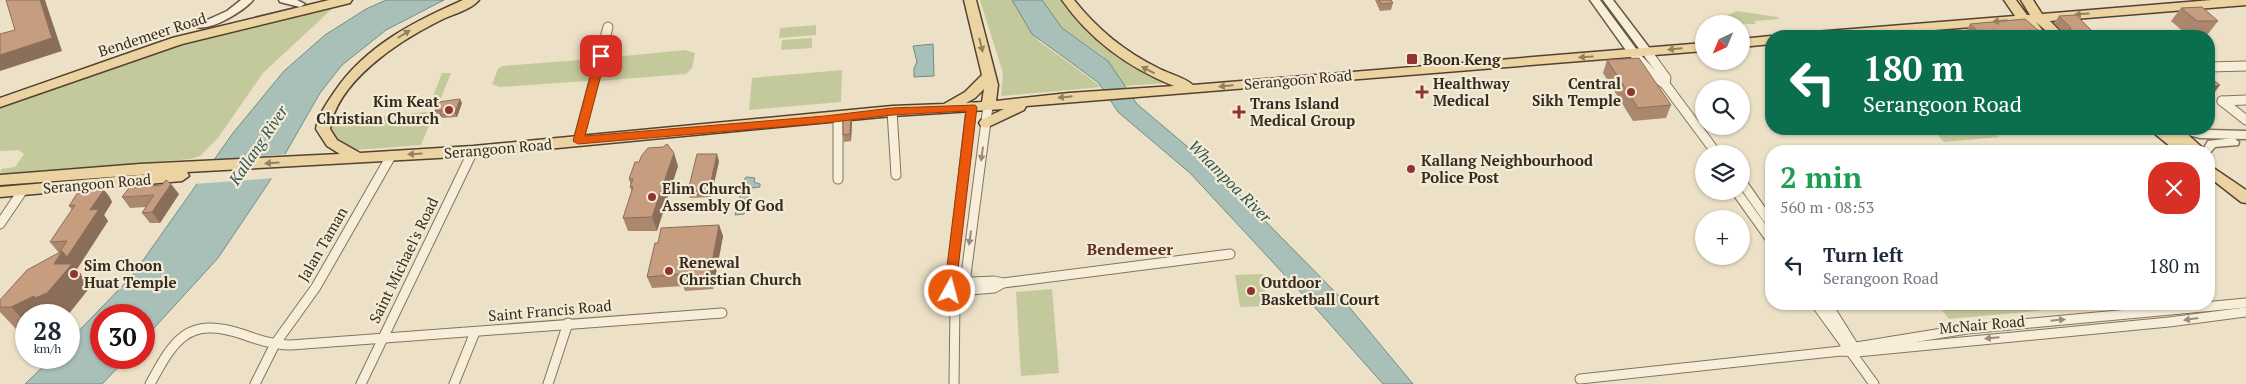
<!DOCTYPE html>
<html lang="en">
<head>
<meta charset="utf-8">
<style>
	body { margin:0; font-family:"PT Serif",serif; background:#f6f6f7; color:#1f2937; height:100vh; display:flex; flex-direction:column; font-size:19px; white-space:nowrap }
	* { box-sizing:border-box; margin:0 }
	p { font-size:16px; color:#747a83 }
	.icon { flex:none; width:28px; height:28px; fill:none; stroke:currentColor; stroke-width:2; stroke-linecap:round; stroke-linejoin:round }
	.map { position:relative; flex:1; overflow:hidden }
	.sheet { position:absolute; left:1765px; top:145px; width:450px; height:165px; display:flex; flex-direction:column; background:#fff; border-radius:20px; box-shadow:0 1px 4px #0004 }
	.sheet>* { flex:none }
	.guide { position:absolute; left:1765px; top:30px; width:450px; height:105px; border-radius:20px; box-shadow:0 1px 4px #0004; background:#0b6e4f; color:#fff; overflow:hidden }
	.needle { width:32px; rotate:224deg }
	.tools { position:absolute; left:1695px; top:15px; display:grid; gap:10px }
	.tools a { display:grid; place-items:center; width:55px; height:55px; border-radius:50%; background:#fff; box-shadow:0 1px 4px #0004; font-size:25px }
	.speed { position:absolute; left:15px; top:304px; display:flex; gap:10px; font-size:25px; font-weight:700; text-align:center }
	.speed>* { display:grid; place-content:center; width:65px; height:65px; border-radius:50%; background:#fff; box-shadow:0 1px 4px #0004; line-height:1 }
	.speed small { font-size:12px; font-weight:400 }
	.speed .limit { border:8px solid #d22; background:#fff; color:#111 }
	.pin { position:absolute; display:grid; place-items:center; width:42px; height:42px; color:#fff; margin:-21px; border-radius:10px; box-shadow:0 2px 8px #0006 }
	.me { position:absolute; width:55px; margin:-28px; rotate:7deg; stroke-linejoin:round; filter:drop-shadow(0 0 4px #0008) }
	.turn { display:flex; align-items:center; gap:18px; height:105px; padding:0 15px; font-size:22px }
	.turn .icon { width:65px; height:65px; stroke-width:2.5 }
	.turn b { display:block; font-size:35px; line-height:42px }
	.round { display:grid; place-items:center; flex:none; width:52px; height:52px; border-radius:20px; background:#f6f6f7 }
	.overview { display:flex; align-items:center; justify-content:space-between; height:85px; padding:0 15px }
	h1 { font-size:30px; font-weight:700; line-height:38px; color:#1e9e55 }
	ul { padding:0; list-style:none }
	li { display:flex; align-items:center; gap:15px; height:70px; padding:0 15px }
	li div { flex:1 }
	li b { display:block; font-size:19px }
	li em { font-style:normal }
	.map>svg:first-child { display:block }
	.green { fill:#c4c99c }
	.water { fill:#a8c0b8; stroke:#6f8e86 }
	.pier { fill:#ece0c7 }
	.lines { fill:none; stroke-linecap:round; stroke-linejoin:round }
	.minor-casing { stroke:#86735e; stroke-width:11 }
	.tertiary-casing { stroke:#86735e; stroke-width:3 }
	.secondary-casing { stroke:#685441; stroke-width:3 }
	.primary-casing { stroke:#544131; stroke-width:3 }
	.minor { stroke:#f7eeda; stroke-width:9 }
	.tertiary { fill:#f7eeda; fill-rule:evenodd }
	.secondary { fill:#f7eeda; fill-rule:evenodd }
	.primary { fill:#ecd4a2; fill-rule:evenodd }
	.wall { fill:#ab876e }
	.shaded-wall { fill:#8b6e5a }
	.building { fill:#c79d80; stroke:#8b6e5a }
	.oneway { fill:#928061 }
	.oneway2 { fill:#978c7d }
	.route { fill:#ea580c; stroke:#983908 }
	.poi-dot { fill:#913233; stroke:#f3ebd6; stroke-width:2 }
	.labels { text-anchor:middle; dominant-baseline:central; stroke-width:4.5; stroke-linejoin:round; paint-order:stroke }
	.street-label { font-size:15px; fill:#372b20; stroke:#f3ebd6 }
	.poi-label { font-size:15px; font-weight:bold; fill:#372b20; stroke:#f3ebd6; text-anchor:start }
	.water-label { font-size:16px; font-style:italic; fill:#315653; stroke:#f3ebd6 }
	.neighbourhood-label { font-size:16px; font-weight:bold; fill:#612f23; stroke:#f3ebd6 }
</style>
</head>
<body>
<div class="map">
<svg width="2246" height="384" viewBox="0 0 2246 384">
	<rect width="100%" height="100%" fill="#ece0c7"/>
	<g class="green">
		<polygon points="980,0 1012,0 1032,34 1040,42 1102,87 1001,96 1003,73"/>
		<polygon points="1042,0 1066,0 1073,10 1168,83 1125,86 1103,56 1062,28"/>
		<polygon points="324,8 333,8 263,73 218,138 200,156 191,159 0,174 1,169 15,167 24,154 19,150 0,151 0,107 194,40"/>
		<polygon points="1737,11 1777,17 1779,19 1754,21 1756,24 1727,24 1726,16"/>
		<polygon points="816,25 816,35 779,38 780,28"/>
		<polygon points="812,38 812,48 781,50 782,40"/>
		<polygon points="685,50 695,53 692,68 686,74 598,81 604,58"/>
		<polygon points="593,59 597,62 592,78 586,81 499,87 492,84 498,69 502,66"/>
		<polygon points="842,70 841,102 749,110 752,78"/>
		<polygon points="442,73 451,73 439,103 430,104"/>
		<polygon points="435,111 421,145 356,150 342,148 328,135 331,122"/>
		<polygon points="1932,129 1990,129 1999,137 1944,142"/>
		<polygon points="1263,274 1267,306 1240,307 1235,275"/>
		<polygon points="1052,289 1059,373 1021,376 1016,292"/>
		<polygon points="1937,304 2112,304 1949,319"/>
	</g>
	<g class="water">
		<polygon points="386,0 444,0 386,30 342,65 320,93 269,182 218,258 144,339 144,315 101,315 101,358 127,358 102,384 25,384 52,358 69,358 69,341 132,276 233,133 284,71 325,35 366,9"/>
		<polygon points="1012,0 1042,0 1062,28 1108,61 1137,104 1215,170 1345,302 1413,384 1383,384 1320,313 1190,173 1118,112 1099,83 1032,34"/>
		<polygon points="933,44 934,76 914,77 914,68 917,62 913,46"/>
		<polygon points="747,177 755,178 754,182 760,184 760,187 751,188 745,205 748,206 744,214 735,215 745,178"/>
	</g>
	<polygon class="pier" points="288,154 275,178 194,184 211,160"/>
	<g class="lines">
		<g class="minor-casing">
			<g id="minor">
				<polyline points="1647,52 1666,78 1665,84"/>
				<polyline points="1634,54 1656,78 1665,84 1717,154"/>
				<polyline points="2209,67 2246,66"/>
				<polyline points="2222,101 2246,120"/>
				<polyline points="2222,101 2246,100"/>
				<polyline points="892,111 896,175"/>
				<polyline points="838,118 838,179"/>
				<polyline points="578,141 608,27"/>
				<polyline points="1741,181 1771,224"/>
				<polyline points="1736,191 1771,240"/>
				<polyline points="0,224 23,190"/>
				<polyline points="951,283 994,281 1003,283 1230,254"/>
				<polyline points="959,291 994,288 1003,283"/>
				<polyline points="955,303 964,290 988,106"/>
				<polyline points="1816,304 1874,384"/>
				<polyline points="1827,304 1856,350"/>
				<polyline points="1844,349 1967,329 2246,303"/>
				<polyline points="1580,379 1841,351 1857,352 2169,322 2246,312"/>
				<path d="M 150,384 C 174,340 187,316 242,334 C 258,340 274,345 291,345 L 722,313"/>
				<polyline points="255,384 275,344 316,287 391,156"/>
				<polyline points="361,384 473,151"/>
				<polyline points="454,384 475,332"/>
				<polyline points="548,384 568,323"/>
				<polyline points="954,384 955,303 950,291 971,107"/>
			</g>
		</g>
		<g class="tertiary-casing">
			<g id="tertiary">
				<polygon points="2173,129 2246,131 2246,139 2200,138 2174,131"/>
				<polygon points="2234,138 2239,142 2238,145 2215,147 2209,154 2209,151 2202,151 2208,141"/>
			</g>
		</g>
		<g class="secondary-casing">
			<g id="secondary">
				<path d="M 241,0 L 253,0 C 244,11 211,31 197,27 L 196,25 L 227,11 Z"/>
				<polygon points="279,0 297,0 305,4 300,7 280,2"/>
				<polygon points="1590,0 1600,0 1640,54 1638,56 1630,56"/>
				<polygon points="1603,0 1613,0 1651,50 1653,52 1651,54 1643,54"/>
			</g>
		</g>
		<g class="primary-casing">
			<g id="primary">
				<polygon points="329,0 352,0 350,3 182,44 0,107 0,98 172,38"/>
				<path d="M 463,0 L 479,0 C 471,10 450,15 439,21 C 399,41 337,81 330,129 L 337,140 L 360,153 L 473,146 L 892,106 L 944,104 L 965,92 L 982,75 L 964,0 L 976,0 L 998,85 L 996,101 L 1069,93 L 1174,86 C 1129,68 1090,40 1062,0 L 1074,0 C 1097,29 1125,52 1158,68 C 1169,74 1184,77 1193,85 L 1704,43 L 1704,51 L 1026,106 L 1024,110 L 986,128 L 981,126 L 979,123 L 981,120 L 1004,109 L 892,116 L 473,156 L 187,172 L 189,176 L 182,181 L 0,197 L 0,187 L 151,174 L 0,185 L 0,175 L 140,164 L 340,154 L 327,146 L 316,129 C 318,115 327,103 335,91 C 366,46 413,22 463,0 ZM 984,89 L 982,102 L 966,103 L 975,98 Z"/>
				<polygon points="2004,0 2016,0 2027,15 2030,15 2021,0 2033,0 2042,14 2212,0 2246,0 2246,5 2050,21 2065,36 2052,36 2036,22 2047,36 2034,36 2021,23 1860,36 1808,36 1815,32 2015,16"/>
				<polygon points="1771,36 1771,44 1741,47 1741,39"/>
				<polygon points="2149,129 2165,129 2172,134 2179,129 2184,131 2206,151 2176,151"/>
				<polygon points="2209,165 2246,190 2246,203 2241,202 2209,177"/>
			</g>
		</g>
		<use href="#minor" class="minor"/>
		<use href="#tertiary" class="tertiary"/>
		<use href="#secondary" class="secondary"/>
		<use href="#primary" class="primary"/>
	</g>
	<g class="wall">
		<polygon points="1375,0 1391,0 1393,3 1391,10 1380,11"/>
		<polygon points="2181,8 2218,21 2208,34 2187,35 2171,21"/>
		<polygon points="2059,16 2097,36 2066,36 2066,35 2054,23"/>
		<polygon points="1970,24 2045,36 1963,36"/>
		<polygon points="1607,60 1671,105 1666,118 1633,121 1603,73"/>
		<polygon points="462,103 457,117 442,118 440,115 441,114 437,114 435,111"/>
		<polygon points="851,115 852,123 851,141 844,142 843,135"/>
		<polygon points="719,161 711,197 690,198 688,191"/>
		<polygon points="678,166 657,231 628,231 623,218 632,192 630,187 631,186 629,179"/>
		<polygon points="179,194 160,223 150,223 142,213 146,207 130,208 122,197"/>
		<polygon points="109,196 112,202 104,215 108,221 77,269 81,274 81,275 91,286 26,315 26,329 16,329 0,312 0,300 59,253 50,242 72,210 69,206"/>
		<polygon points="719,225 723,236 713,289 685,291 683,286 652,288 647,277 658,243"/>
	</g>
	<g class="shaded-wall">
		<polygon points="40,0 45,0 62,51 0,71 0,55"/>
		<polygon points="2220,85 2212,96 2209,96 2209,87"/>
		<polygon points="460,99 462,103 457,117 455,113"/>
		<polygon points="851,115 852,123 851,141 850,134"/>
		<polygon points="674,153 678,166 657,231 652,217"/>
		<polygon points="717,154 719,161 711,197 709,190"/>
		<polygon points="99,184 109,196 112,202 104,215 108,221 77,269 81,274 81,275 91,286 68,315 26,315 26,323 11,307 54,264"/>
		<polygon points="171,184 179,194 160,223 152,212"/>
		<polygon points="719,225 723,236 713,289 709,278"/>
	</g>
	<g class="building">
		<polygon points="6,0 40,0 52,38 0,55 0,34 15,30"/>
		<polygon points="1379,0 1391,0 1393,3 1381,4"/>
		<polygon points="2202,7 2218,21 2197,21 2181,8"/>
		<polygon points="2076,15 2097,36 2079,36 2070,31 2071,28 2059,16"/>
		<polygon points="2025,19 2045,36 1983,36 1970,24"/>
		<polygon points="1639,58 1671,105 1638,108 1607,60"/>
		<polygon points="2209,77 2220,85 2209,87"/>
		<polygon points="460,99 455,113 440,115 442,110 435,111 438,102"/>
		<polygon points="851,115 850,134 843,135 843,116"/>
		<polygon points="667,144 674,153 652,217 623,218 633,187 630,187 633,179 629,179 635,162 639,162 642,155 648,148 663,147"/>
		<polygon points="697,154 717,154 709,190 688,191"/>
		<polygon points="166,180 171,184 152,212 142,213 154,195 122,197 129,188 162,185"/>
		<polygon points="99,184 103,191 90,210 99,209 67,257 62,251 59,253 67,241 50,242 75,205 69,206 82,186"/>
		<polygon points="719,225 709,278 681,280 682,274 647,277 655,243 658,243 661,228"/>
		<polygon points="62,251 54,264 72,264 47,293 35,298 34,296 11,307 0,307 0,300 27,270"/>
	</g>
	<defs><path id="oneway-solid" d="M-6-.8H1V-3.2L6.5 0L1 3.2V.8H-6Z" transform="scale(1.25)"/></defs>
	<g class="oneway">
		<use href="#oneway-solid" transform="translate(2082 14) rotate(176)"/>
		<use href="#oneway-solid" transform="translate(2000 21) rotate(175)"/>
		<use href="#oneway-solid" transform="translate(404 34) rotate(-32)"/>
		<use href="#oneway-solid" transform="translate(981 45) rotate(76)"/>
		<use href="#oneway-solid" transform="translate(1675 49) rotate(175)"/>
		<use href="#oneway-solid" transform="translate(1586 57) rotate(176)"/>
		<use href="#oneway-solid" transform="translate(1148 70) rotate(-153)"/>
		<use href="#oneway-solid" transform="translate(1226 86) rotate(175)"/>
		<use href="#oneway-solid" transform="translate(1065 97) rotate(174)"/>
		<use href="#oneway-solid" transform="translate(415 154) rotate(176)"/>
		<use href="#oneway-solid" transform="translate(272 163) rotate(176)"/>
	</g>
	<g class="oneway2">
		<use href="#oneway-solid" transform="translate(982 154) rotate(98)"/>
		<use href="#oneway-solid" transform="translate(970 238) rotate(98)"/>
		<use href="#oneway-solid" transform="translate(2191 319) rotate(172)"/>
		<use href="#oneway-solid" transform="translate(2058 320) rotate(-6)"/>
		<use href="#oneway-solid" transform="translate(1992 338) rotate(175)"/>
	</g>
	<polygon class="route" points="601,53 606,56 585,136 825,116 892,108 975,105 977,107 955,295 950,296 944,291 966,111 892,115 825,123 578,144 573,141 596,56"/>
	<g class="poi-dot">
		<rect x="1406" y="53" width="12" height="12" rx="2.5"/>
		<path d="M1419.5 84.5h5v5h5v5h-5v5h-5v-5h-5v-5h5z"/>
		<circle cx="1631" cy="92" r="5"/>
		<circle cx="449" cy="110" r="5"/>
		<path d="M1236.5 104.5h5v5h5v5h-5v5h-5v-5h-5v-5h5z"/>
		<circle cx="1411" cy="169" r="5"/>
		<circle cx="652" cy="197" r="5"/>
		<circle cx="669" cy="271" r="5"/>
		<circle cx="74" cy="274" r="5"/>
		<circle cx="1251" cy="291" r="5"/>
	</g>
	<g class="labels">
		<g class="street-label">
			<text transform="translate(152 34) rotate(-18)">Bendemeer Road</text>
			<text transform="translate(1298 79) rotate(-5)">Serangoon Road</text>
			<text transform="translate(498 148) rotate(-5)">Serangoon Road</text>
			<text transform="translate(97 183) rotate(-5)">Serangoon Road</text>
			<text transform="translate(322 244) rotate(-60)">Jalan Taman</text>
			<text transform="translate(403 260) rotate(-64)">Saint Michael's Road</text>
			<text transform="translate(550 310) rotate(-5)">Saint Francis Road</text>
			<text transform="translate(1982 324) rotate(-5)">McNair Road</text>
		</g>
		<g class="poi-label">
			<text x="1423" y="59">Boon Keng</text>
			<text x="1433" y="83">Healthway<tspan x="1433" dy="17">Medical</tspan></text>
			<text x="1621" y="83" text-anchor="end">Central<tspan x="1621" dy="17">Sikh Temple</tspan></text>
			<text x="439" y="101" text-anchor="end">Kim Keat<tspan x="439" dy="17">Christian Church</tspan></text>
			<text x="1250" y="103">Trans Island<tspan x="1250" dy="17">Medical Group</tspan></text>
			<text x="1421" y="160">Kallang Neighbourhood<tspan x="1421" dy="17">Police Post</tspan></text>
			<text x="662" y="188">Elim Church<tspan x="662" dy="17">Assembly Of God</tspan></text>
			<text x="679" y="262">Renewal<tspan x="679" dy="17">Christian Church</tspan></text>
			<text x="84" y="265">Sim Choon<tspan x="84" dy="17">Huat Temple</tspan></text>
			<text x="1261" y="282">Outdoor<tspan x="1261" dy="17">Basketball Court</tspan></text>
		</g>
		<g class="water-label">
			<text transform="translate(258 145) rotate(-56)">Kallang River</text>
			<text transform="translate(1230 181) rotate(45)">Whampoa River</text>
		</g>
		<g class="neighbourhood-label">
			<text x="1130" y="249">Bendemeer</text>
		</g>
	</g>
</svg>
<div class="tools">
<a><svg class="needle" viewBox="-14 -14 28 28"><path d="M0-13l5 13h-10z" fill="#e53935"/><path d="M0 13l5-13h-10z" fill="#747a83"/></svg></a>
<a><svg class="icon" aria-label="search" viewBox="0 0 24 24"><circle cx="10" cy="10" r="6"/><path d="M15 15l6 6"/></svg></a>
<a><svg class="icon" aria-label="layers" viewBox="0 0 24 24"><path d="M12 4l9 5-9 5-9-5zM3 14l9 5 9-5"/></svg></a>
<a>+</a>
</div>
<div class="speed"><div>28<small>km/h</small></div><div class="limit">30</div></div>
<div class="pin" style="left:601px;top:56px;background:#d93025"><svg class="icon" aria-label="arrive" viewBox="0 0 24 24"><path d="M6 21V4h12l-3 4 3 4H6"/></svg></div>
<svg class="me" style="left:950px;top:291px" viewBox="-20 -20 40 40"><circle r="17" fill="#ea580c" stroke="#fff" stroke-width="3"/><path d="M0-11L8 9 0 5-8 9z" fill="#fff"/></svg>
<div class="guide">
<div class="turn"><svg class="icon" aria-label="left" viewBox="0 0 24 24"><path d="M17 20v-9H6M10 6l-5 5 5 5"/></svg><div><b>180 m</b>Serangoon Road</div></div>
</div>
<section class="sheet">
<div class="overview"><div><h1>2 min</h1><p>560 m · 08:53</p></div><a class="round" style="background:#d93025;color:#fff"><svg class="icon" aria-label="close" viewBox="0 0 24 24"><path d="M6 6l12 12M18 6L6 18"/></svg></a></div>
<ul>
<li><svg class="icon" aria-label="left" viewBox="0 0 24 24"><path d="M17 20v-9H6M10 6l-5 5 5 5"/></svg><div><b>Turn left</b><p>Serangoon Road</p></div><em>180 m</em></li>
</ul>
</section>
</div>
</body>
</html>
